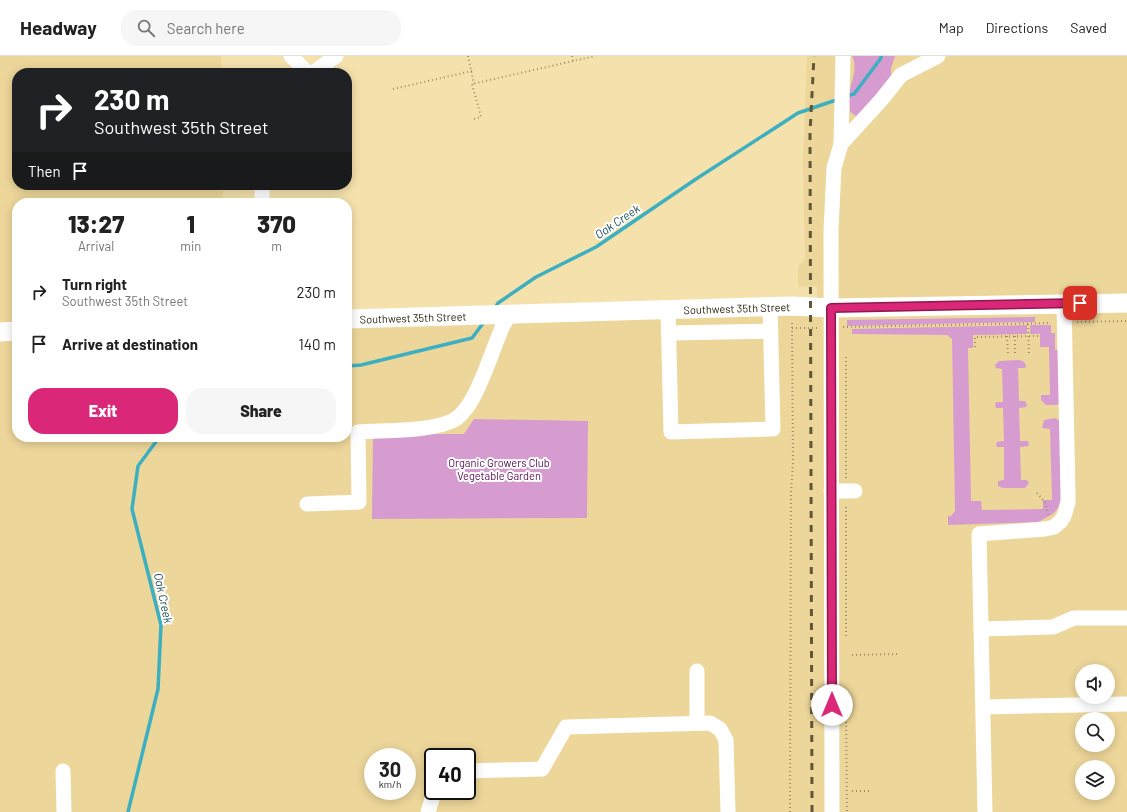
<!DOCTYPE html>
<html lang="en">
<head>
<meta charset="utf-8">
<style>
	body { margin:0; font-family:Barlow,sans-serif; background:#f6f6f6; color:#222; height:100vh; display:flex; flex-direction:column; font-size:15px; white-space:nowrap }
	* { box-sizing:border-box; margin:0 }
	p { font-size:13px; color:#767676 }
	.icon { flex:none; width:22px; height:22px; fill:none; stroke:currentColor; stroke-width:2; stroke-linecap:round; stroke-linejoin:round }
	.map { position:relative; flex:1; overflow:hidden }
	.drawer { position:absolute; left:12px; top:142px; width:340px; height:244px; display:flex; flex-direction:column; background:#fff; border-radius:16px; box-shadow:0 2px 10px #0003 }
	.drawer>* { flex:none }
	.hud { position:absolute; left:12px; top:12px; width:340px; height:122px; border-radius:16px; box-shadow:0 2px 10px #0003; background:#202124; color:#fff; overflow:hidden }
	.controls { position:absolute; left:1075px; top:608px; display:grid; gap:8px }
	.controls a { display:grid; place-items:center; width:40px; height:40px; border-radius:50%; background:#fff; box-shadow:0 2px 10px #0003; font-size:20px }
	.speed { position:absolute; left:364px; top:692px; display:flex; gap:8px; font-size:20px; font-weight:700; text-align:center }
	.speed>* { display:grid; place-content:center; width:52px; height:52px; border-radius:50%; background:#fff; box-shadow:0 2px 10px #0003; line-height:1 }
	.speed small { font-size:10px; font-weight:400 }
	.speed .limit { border:2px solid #111; border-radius:6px; background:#fff; color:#111 }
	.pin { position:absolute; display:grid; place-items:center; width:34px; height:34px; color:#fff; margin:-17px; border-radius:8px; box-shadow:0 2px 6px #0006 }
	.me { position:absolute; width:44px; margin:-22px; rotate:0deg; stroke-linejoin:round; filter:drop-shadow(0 0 3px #0008) }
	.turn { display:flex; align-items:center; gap:14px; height:84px; padding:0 16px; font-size:18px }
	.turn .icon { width:52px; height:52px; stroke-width:2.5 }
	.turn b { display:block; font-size:28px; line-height:34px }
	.then { display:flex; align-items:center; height:38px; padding:0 16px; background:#0003; gap:8px; font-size:15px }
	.eta { display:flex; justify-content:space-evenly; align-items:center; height:68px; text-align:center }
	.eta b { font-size:24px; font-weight:800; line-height:28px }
	.action { display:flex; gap:8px; margin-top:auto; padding:8px 16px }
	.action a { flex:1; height:46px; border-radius:16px; background:#db2777; color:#fff; font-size:16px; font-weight:800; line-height:46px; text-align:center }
	.action a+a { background:#f6f6f6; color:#222 }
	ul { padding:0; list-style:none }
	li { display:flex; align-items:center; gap:12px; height:52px; padding:0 16px }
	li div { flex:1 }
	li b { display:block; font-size:15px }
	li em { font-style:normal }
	header { display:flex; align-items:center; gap:24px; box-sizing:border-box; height:56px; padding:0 20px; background:#fff; border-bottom:1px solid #e0e0e0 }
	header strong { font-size:19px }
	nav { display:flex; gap:22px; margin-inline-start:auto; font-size:14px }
	.search { width:280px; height:36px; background:#f6f6f6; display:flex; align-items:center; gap:10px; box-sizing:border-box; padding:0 14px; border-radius:16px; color:#767676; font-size:15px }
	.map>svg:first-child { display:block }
	.built { fill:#edd69a; fill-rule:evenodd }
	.green { fill:#d69cd0 }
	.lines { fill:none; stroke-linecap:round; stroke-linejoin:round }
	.stream { stroke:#3cafc1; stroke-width:3.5 }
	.path { stroke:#9d8e68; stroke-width:2; stroke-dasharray:1 3; stroke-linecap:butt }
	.minor { stroke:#fff; stroke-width:15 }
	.major { stroke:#fff; stroke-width:19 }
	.rail { stroke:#615639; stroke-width:3; stroke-dasharray:7 7; stroke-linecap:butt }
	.route-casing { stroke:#8e194d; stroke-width:10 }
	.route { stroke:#db2777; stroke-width:7 }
	.labels { text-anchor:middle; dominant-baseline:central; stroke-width:4; stroke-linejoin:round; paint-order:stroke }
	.street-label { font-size:11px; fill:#2c2410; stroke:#fff }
	.park-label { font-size:11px; fill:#570d53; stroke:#fff }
	.water-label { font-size:12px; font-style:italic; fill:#1e4f57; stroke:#fff }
</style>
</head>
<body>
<header>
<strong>Headway</strong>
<div class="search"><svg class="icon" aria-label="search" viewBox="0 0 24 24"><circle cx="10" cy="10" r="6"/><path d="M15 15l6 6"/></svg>Search here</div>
<nav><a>Map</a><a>Directions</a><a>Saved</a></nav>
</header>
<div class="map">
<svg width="1127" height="756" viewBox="0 0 1127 756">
	<rect width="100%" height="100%" fill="#f5e1ac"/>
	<path class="built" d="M 0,0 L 221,0 L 222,17 L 17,17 L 17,129 L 223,129 L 223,147 L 17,147 L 17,381 L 347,381 L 347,270 L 817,257 L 817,230 L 798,231 L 798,210 L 805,203 L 803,106 L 807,0 L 1127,0 L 1127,756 L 0,756 ZM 1082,615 L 1108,615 L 1108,641 L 1082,641 ZM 1082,663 L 1108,663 L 1108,689 L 1082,689 ZM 373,701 L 407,701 L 407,735 L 373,735 ZM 433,701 L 467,701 L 467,735 L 433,735 ZM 1082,711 L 1108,711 L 1108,737 L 1082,737 Z"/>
	<g class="green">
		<path d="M 852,0 L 895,0 L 891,13 L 891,28 L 871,55 L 856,60 L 850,56 C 850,51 849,45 849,40 C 850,26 859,14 852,0 Z"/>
		<polygon points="1035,261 1035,266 847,270 847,264"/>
		<polygon points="1027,269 1027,278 973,279 973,292 968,292 971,445 981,445 982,454 1043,453 1043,444 1052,444 1050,373 1042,372 1044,364 1055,362 1060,365 1061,442 1058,452 1053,458 1038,466 948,469 948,460 951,460 955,455 952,283 947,279 852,278 852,273"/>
		<polygon points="1030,269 1051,269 1051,277 1055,277 1055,294 1059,294 1059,347 1057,349 1046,349 1041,344 1041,339 1050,339 1049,291 1040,291 1040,278 1030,278"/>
		<polygon points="1020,304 1024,306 1026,309 1025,312 1018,312 1019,345 1025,345 1027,349 1026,351 1019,352 1020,385 1028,385 1029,390 1020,391 1021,424 1027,424 1029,427 1025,432 1003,432 998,430 998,425 1004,424 1004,391 997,391 996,389 997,386 1004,385 1003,352 996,352 995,349 996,346 1003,346 1002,313 996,312 995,309 999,305"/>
		<polygon points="474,363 588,365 587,462 372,463 373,378 464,378"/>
	</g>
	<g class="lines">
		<g class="stream">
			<polyline points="846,40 854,38 881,2 881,0"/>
			<polyline points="495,252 498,247 536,221 596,191 696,123 798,57 839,43"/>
			<polyline points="347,310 361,309 472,282 484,266"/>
			<polyline points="128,756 158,633 161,569 132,453 138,410 158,383 178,381"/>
		</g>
		<g class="path">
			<polyline points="468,0 474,28"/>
			<polyline points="572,0 573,5"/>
			<polyline points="393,33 472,15"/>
			<polyline points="474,63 481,61 472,28 595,0"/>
			<polyline points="1077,266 1127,265"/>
			<polyline points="1028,268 1029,299"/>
			<polyline points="843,271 1051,267"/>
			<polyline points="792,272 819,272"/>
			<polyline points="1007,280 1008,299"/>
			<polyline points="1015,280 1015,299"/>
			<polyline points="975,291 975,281 1039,280"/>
			<polyline points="846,301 846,422"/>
			<polyline points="1037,437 1045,446 1048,459"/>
			<polyline points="846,580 846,449"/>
			<polyline points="852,599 898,598"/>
			<polyline points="846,654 847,756"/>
			<polyline points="852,735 870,735"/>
			<polyline points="790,756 791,436 793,407 792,265"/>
		</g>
		<g class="minor">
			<polyline points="291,0 308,17"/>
			<polyline points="313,17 336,0"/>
			<polyline points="841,88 843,0"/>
			<polyline points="262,129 262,147"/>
			<polyline points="668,253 671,376 773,373 770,250"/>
			<polyline points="669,277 771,275"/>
			<polyline points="831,435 855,435"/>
			<path d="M 307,448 L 359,446 L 358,376 C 386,374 427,376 452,365 C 475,355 490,299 500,277 C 502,270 506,264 510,258"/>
			<polyline points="981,573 1053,571 1074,562 1127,562"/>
			<polyline points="983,651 1127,648"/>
			<polyline points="697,667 697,615"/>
			<polyline points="63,715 64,756"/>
			<polyline points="467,715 542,713 566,671 710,667 720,673 726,684 728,756"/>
			<polyline points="428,756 432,743 436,735"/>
			<polyline points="832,756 831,175 834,112 841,88 882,43 901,19 938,0"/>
			<polyline points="985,756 979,478 1045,473 1054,471 1061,465 1064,460 1068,447 1068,437 1064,248"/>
		</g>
		<g class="major">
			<path id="s1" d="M 347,263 L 792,250 L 831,252 L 1127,247"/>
			<polyline points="0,276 17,275"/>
		</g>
		<polyline class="rail" points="812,756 810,77 814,0"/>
	</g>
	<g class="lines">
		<g class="route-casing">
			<polyline id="route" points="832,649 831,252 1080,247"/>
		</g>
		<use href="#route" class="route"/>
	</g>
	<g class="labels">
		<g class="street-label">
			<text stroke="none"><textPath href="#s1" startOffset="390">Southwest 35th Street</textPath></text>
			<text stroke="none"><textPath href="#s1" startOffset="66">Southwest 35th Street</textPath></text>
		</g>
		<g class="park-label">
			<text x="499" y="406">Organic Growers Club<tspan x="499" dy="13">Vegetable Garden</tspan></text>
		</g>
		<g class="water-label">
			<text transform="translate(617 165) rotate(-34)">Oak Creek</text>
			<text transform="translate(164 542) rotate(78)">Oak Creek</text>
		</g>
	</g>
</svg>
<div class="controls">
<a><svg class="icon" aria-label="sound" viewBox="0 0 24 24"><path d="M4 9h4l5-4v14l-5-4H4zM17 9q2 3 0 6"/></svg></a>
<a><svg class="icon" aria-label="search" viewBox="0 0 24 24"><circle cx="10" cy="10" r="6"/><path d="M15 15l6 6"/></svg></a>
<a><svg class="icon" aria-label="layers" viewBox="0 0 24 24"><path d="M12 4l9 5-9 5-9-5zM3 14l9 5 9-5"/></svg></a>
</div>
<div class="speed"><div>30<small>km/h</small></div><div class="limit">40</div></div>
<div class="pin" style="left:1080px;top:247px;background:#d93025"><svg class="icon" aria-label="arrive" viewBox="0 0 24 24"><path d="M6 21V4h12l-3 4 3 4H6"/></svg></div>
<svg class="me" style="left:832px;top:649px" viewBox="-20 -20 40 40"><circle r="19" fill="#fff"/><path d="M0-13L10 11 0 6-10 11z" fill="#db2777"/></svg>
<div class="hud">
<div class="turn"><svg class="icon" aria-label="right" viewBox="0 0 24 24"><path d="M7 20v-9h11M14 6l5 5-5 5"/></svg><div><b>230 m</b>Southwest 35th Street</div></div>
<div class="then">Then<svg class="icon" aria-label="arrive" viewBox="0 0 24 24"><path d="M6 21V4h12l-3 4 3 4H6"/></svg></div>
</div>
<section class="drawer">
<div class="eta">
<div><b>13:27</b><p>Arrival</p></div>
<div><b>1</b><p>min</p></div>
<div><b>370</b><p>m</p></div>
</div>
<ul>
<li><svg class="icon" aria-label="right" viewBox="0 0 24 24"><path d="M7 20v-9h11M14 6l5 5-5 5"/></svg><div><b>Turn right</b><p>Southwest 35th Street</p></div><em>230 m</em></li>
<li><svg class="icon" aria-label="arrive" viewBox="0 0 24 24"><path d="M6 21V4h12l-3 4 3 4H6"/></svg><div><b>Arrive at destination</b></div><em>140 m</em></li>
</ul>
<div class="action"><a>Exit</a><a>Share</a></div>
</section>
</div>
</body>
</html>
